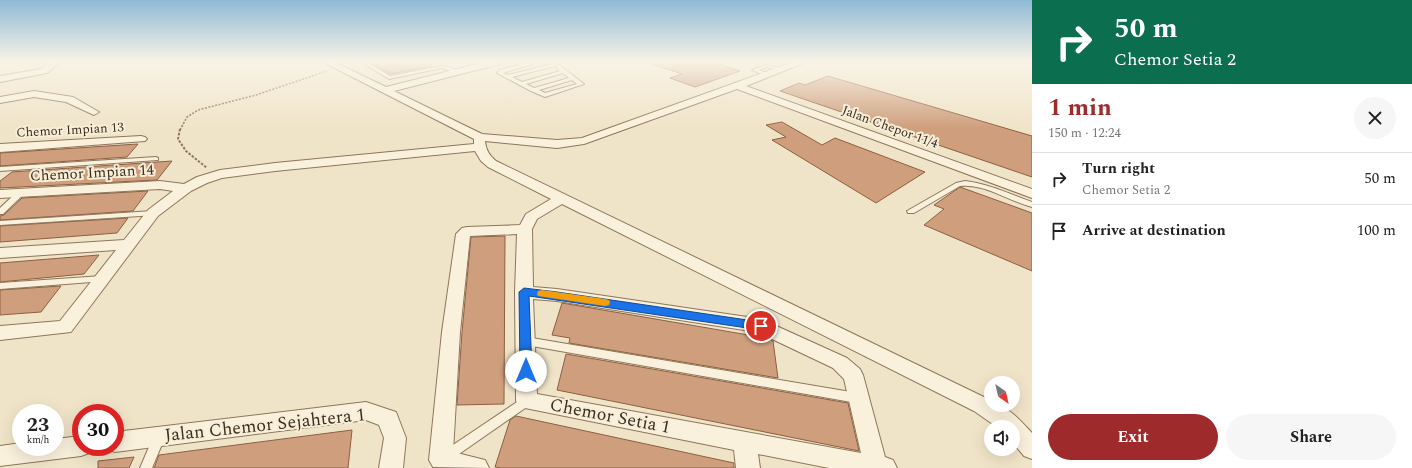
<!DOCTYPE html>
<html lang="en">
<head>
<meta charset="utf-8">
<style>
	body { margin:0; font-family:Spectral,serif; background:#f6f6f6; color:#222; height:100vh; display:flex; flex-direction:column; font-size:15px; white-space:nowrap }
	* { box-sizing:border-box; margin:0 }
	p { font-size:13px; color:#767676 }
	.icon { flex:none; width:22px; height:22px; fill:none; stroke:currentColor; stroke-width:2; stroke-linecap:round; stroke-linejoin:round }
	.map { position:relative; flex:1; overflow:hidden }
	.side { display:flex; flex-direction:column; background:#fff; width:380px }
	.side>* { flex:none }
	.top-card { background:#0b6e4f; color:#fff; overflow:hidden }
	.needle { width:26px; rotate:146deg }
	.buttons { position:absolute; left:984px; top:376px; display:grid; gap:8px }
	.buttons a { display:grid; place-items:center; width:36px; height:36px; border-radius:50%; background:#fff; box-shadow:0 4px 16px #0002; font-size:20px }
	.speed { position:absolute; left:12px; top:404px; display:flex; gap:8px; font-size:20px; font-weight:700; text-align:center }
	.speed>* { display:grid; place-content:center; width:52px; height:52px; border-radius:50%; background:#fff; box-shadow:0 4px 16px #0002; line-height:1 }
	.speed small { font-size:10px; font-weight:400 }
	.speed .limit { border:6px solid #d22; background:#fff; color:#111 }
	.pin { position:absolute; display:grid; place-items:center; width:34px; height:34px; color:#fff; margin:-17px; border:2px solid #fff; border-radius:50%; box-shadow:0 1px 4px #0007 }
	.me { position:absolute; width:44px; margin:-22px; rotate:0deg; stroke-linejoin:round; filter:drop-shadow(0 0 3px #0008) }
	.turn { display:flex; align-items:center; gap:14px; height:84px; padding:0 16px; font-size:18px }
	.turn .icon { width:52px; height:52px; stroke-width:2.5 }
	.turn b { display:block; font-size:28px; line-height:34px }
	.round { display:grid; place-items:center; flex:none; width:42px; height:42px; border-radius:21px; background:#f6f6f6 }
	.overview { display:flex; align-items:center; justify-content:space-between; height:68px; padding:0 16px }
	h1 { font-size:24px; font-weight:700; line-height:30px; color:#9e2a2b }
	.cta { display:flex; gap:8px; margin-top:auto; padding:8px 16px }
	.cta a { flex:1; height:46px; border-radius:24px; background:#9e2a2b; color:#fff; font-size:16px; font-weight:700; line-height:46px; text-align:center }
	.cta a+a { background:#f6f6f6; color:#222 }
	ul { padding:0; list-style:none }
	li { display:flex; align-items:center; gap:12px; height:52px; padding:0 16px; border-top:1px solid #e0e0e0 }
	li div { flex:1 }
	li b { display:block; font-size:15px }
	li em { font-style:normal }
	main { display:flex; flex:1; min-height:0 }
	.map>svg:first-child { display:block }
	.building { fill:#cf9f7d; stroke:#8d5f41 }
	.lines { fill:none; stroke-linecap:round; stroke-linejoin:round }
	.lane-casing { stroke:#8d765c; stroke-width:2 }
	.street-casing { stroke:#8d765c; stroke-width:2 }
	.path-far1 { stroke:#8d765c; stroke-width:1.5; stroke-dasharray:2 1.5; stroke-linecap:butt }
	.path { stroke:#8d765c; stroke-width:2; stroke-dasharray:2.5 1.5; stroke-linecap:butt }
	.lane { fill:#faf1dc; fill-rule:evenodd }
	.street { fill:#faf1dc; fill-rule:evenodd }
	.route { fill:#1a73e8; stroke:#114b97 }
	.slow { fill:#f59e0b }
	.labels { text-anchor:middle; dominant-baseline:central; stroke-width:4; stroke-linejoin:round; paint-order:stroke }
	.far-street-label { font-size:13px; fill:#3d2e20; stroke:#f7eed8 }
	.street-label { font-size:15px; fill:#3d2e20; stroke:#f7eed8 }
	.near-street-label { font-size:18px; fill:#3d2e20; stroke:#f7eed8 }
</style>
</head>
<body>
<main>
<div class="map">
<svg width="1032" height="468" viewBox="0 0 1032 468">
	<rect width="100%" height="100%" fill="#f0e4c8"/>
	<g class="building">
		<polygon points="370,62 431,62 432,66 390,74"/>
		<polygon points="653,62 713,62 740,71 695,87 670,78 682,74 652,64"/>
		<polygon points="828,76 1032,136 1032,177 780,91 799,83 805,85"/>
		<polygon points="782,122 822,145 835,138 925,172 876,203 772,140 786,137 766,125"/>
		<polygon points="138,144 127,157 0,166 0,153"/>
		<polygon points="172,161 157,180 0,188 0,181 12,172"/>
		<polygon points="960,187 1032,213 1032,271 924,225 944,209 934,205"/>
		<polygon points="148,191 133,211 0,220 0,216 4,215 22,198"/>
		<polygon points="128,218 117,233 0,242 0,226"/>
		<polygon points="505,236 504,404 457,405 462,332 471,237"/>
		<polygon points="99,255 84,274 0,282 0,263"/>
		<polygon points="61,286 41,312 0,315 0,290"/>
		<polygon points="562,303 766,338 773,341 778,378 569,343 570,338 552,335"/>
		<polygon points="566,354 848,403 859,451 557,390"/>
		<polygon points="516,416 734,463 734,468 501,468 495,467 510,420"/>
		<polygon points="352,430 348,468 154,468 159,455"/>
		<polygon points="134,457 129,468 98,468 98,461"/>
	</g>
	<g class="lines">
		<g class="lane-casing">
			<g id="lane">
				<polygon points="361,62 367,62 390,76 442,66 450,67 459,72 457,73 442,68 389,79"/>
				<path d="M 530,62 L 538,62 L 503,73 L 508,75 L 552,64 L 550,62 L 555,62 L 584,84 L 545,97 L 531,91 L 497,73 L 500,70 ZM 555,66 L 560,71 L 522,82 L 512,77 ZM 563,73 L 569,78 L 534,88 L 526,84 ZM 572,80 L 577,84 L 545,93 L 539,90 Z"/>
				<polygon points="766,65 784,69 784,70 782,71 766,67 759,70 769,74 769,75 767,76 752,70"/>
				<polygon points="156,157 158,158 158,160 0,171 0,167"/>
				<path d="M 965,181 C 989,184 1010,194 1032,202 L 1032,207 C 1008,201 985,183 960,186 L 914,213 L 908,213 L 907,211 L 956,183 Z"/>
				<polygon points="18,191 21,191 25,193 3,214 0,214 0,208"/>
				<polygon points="153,211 156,211 157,213 156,215 0,225 0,221"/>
				<polygon points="102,276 105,277 106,279 105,281 0,289 0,283"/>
				<polygon points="526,337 857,393 861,395 863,398 861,401 857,403 526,345 522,344 521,341 522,338"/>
				<polygon points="527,396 531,398 533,401 531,404 449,461 445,463 441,461 439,457 441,453 523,398"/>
				<polygon points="159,432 163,433 165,437 152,468 140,468 155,433"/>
			</g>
		</g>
		<g class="street-casing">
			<g id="street">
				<polygon points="50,62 60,62 47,73 0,82 0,76 41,69"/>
				<path d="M 323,62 L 334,62 L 386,87 L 485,62 L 501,62 L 500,64 L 394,91 L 482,134 L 557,140 L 582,138 L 793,62 L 806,62 L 746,86 L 1032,189 L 1032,198 L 737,89 L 584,144 L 557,148 L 485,141 C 486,150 489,155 496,161 L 988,399 L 991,400 L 991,405 C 1008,405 1021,421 1032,433 L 1032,459 L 1024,456 L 1013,443 L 1013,427 L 997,427 L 974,411 L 562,204 L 537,219 L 532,229 L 533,287 L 557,289 L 761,319 L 847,358 L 860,369 L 863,375 L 885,457 L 893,460 L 897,468 L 829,468 L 758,454 L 760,468 L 736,468 L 734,450 L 520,407 L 516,401 L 515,292 L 517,234 L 470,236 L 460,332 L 453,452 L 485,460 L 489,468 L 433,467 L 429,460 L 442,332 L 456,234 L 462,228 L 467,227 L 520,225 L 526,214 L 551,199 L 488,167 L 481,161 L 475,151 L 275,171 L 222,178 L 207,183 L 191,191 L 158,216 L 71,332 L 0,340 L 0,326 L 60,321 L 116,250 L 0,258 L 0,248 L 124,240 L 148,210 L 173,191 L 160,189 L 0,198 L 0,190 L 160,181 L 184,184 L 197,177 L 220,170 L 275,163 L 474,144 L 474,139 ZM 533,299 L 557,301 L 757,332 L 833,368 L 844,379 L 861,453 L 537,394 Z"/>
				<polygon points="34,91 73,97 99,112 94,115 66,102 34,97 0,103 0,97"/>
				<polygon points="141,136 145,137 147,139 145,141 0,152 0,144"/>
				<polygon points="366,402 396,412 406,438 403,468 379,468 384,438 379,425 366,420 115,452 107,449 106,447 115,447 115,432"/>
				<polygon points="81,436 81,447 92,447 89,453 81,456 0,466 0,446 21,443 21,447 55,447 55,439"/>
			</g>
		</g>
		<polyline class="path-far1" points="180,130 187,117 198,110 256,95 327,71"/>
		<polyline class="path" points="180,129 178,139 186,151 207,168"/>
		<use href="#lane" class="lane"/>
		<use href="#street" class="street"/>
	</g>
	<linearGradient id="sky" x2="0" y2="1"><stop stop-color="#8fbad6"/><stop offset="0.48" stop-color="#f8f3e6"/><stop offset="1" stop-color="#f8f3e6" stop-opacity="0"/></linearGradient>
	<rect width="1032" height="128" fill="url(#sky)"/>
	<polygon class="route" points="524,288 557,292 761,322 765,323 766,326 765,329 761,330 529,296 532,371 531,374 526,375 522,374 520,371 519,292"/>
	<polygon class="slow" points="542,290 605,299 609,300 610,302 609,305 605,306 538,296 537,294 538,291"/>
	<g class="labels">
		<g class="far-street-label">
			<text transform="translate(890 127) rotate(20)">Jalan Chepor 11/4</text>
			<text transform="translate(70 130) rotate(-3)">Chemor Impian 13</text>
		</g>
		<g class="street-label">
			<text transform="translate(92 173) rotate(-3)">Chemor Impian 14</text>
		</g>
		<g class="near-street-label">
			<text transform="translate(610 416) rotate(11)">Chemor Setia 1</text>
			<text transform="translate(265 425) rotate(-6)">Jalan Chemor Sejahtera 1</text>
		</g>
	</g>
</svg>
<div class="buttons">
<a><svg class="needle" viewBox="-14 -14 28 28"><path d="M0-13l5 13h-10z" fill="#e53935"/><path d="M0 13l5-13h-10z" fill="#767676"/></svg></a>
<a><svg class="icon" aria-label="sound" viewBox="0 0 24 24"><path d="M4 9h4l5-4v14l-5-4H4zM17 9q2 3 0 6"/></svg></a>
</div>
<div class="speed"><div>23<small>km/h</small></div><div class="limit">30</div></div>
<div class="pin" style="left:761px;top:326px;background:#d93025"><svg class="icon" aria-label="arrive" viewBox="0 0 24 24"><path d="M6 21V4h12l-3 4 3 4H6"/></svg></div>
<svg class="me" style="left:526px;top:371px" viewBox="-20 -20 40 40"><circle r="19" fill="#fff"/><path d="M0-13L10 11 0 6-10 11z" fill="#1a73e8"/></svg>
</div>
<section class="side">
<div class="top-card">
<div class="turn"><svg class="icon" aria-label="right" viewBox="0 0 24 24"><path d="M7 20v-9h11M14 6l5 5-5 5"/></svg><div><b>50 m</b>Chemor Setia 2</div></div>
</div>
<div class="overview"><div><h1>1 min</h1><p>150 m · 12:24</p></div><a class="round"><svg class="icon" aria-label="close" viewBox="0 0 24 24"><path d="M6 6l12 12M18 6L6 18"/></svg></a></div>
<ul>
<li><svg class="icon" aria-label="right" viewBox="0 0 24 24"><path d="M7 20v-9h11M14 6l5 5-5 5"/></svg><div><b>Turn right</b><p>Chemor Setia 2</p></div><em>50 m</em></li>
<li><svg class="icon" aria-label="arrive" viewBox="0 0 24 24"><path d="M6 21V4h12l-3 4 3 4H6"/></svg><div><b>Arrive at destination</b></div><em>100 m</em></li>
</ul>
<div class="cta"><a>Exit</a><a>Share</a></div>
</section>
</main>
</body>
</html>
